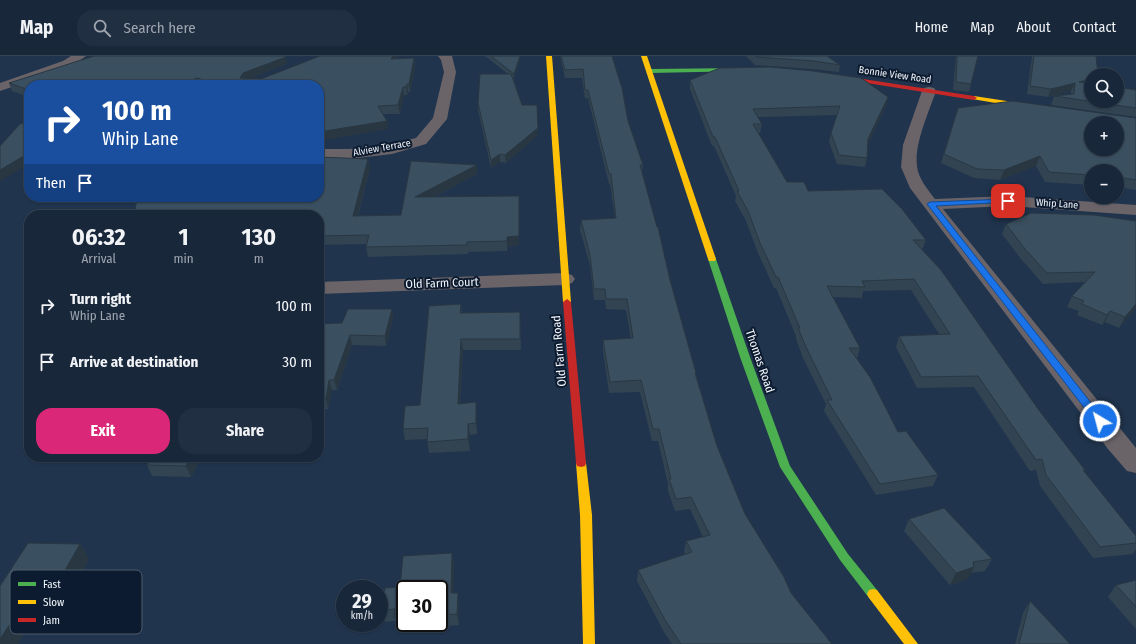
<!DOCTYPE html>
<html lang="en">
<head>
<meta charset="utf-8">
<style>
	body { margin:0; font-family:"Fira Sans Condensed",sans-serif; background:#212f42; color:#f1f3f6; height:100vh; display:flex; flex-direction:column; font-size:15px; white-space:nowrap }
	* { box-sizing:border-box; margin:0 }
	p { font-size:13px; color:#9fa5af }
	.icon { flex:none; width:22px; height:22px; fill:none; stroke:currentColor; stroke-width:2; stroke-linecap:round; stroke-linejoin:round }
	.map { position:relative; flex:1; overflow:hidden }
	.drawer { position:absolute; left:24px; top:154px; width:300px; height:252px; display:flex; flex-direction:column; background:#18273a; border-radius:16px; box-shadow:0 1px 3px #0004,0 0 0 1px #364454 }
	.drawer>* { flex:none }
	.banner { position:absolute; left:24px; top:24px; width:300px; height:122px; border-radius:16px; box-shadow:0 1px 3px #0004,0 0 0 1px #364454; background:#1a4fa0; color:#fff; overflow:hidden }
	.tools { position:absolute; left:1084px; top:12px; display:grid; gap:8px }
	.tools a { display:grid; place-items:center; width:40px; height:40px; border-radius:50%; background:#18273a; box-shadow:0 1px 3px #0004,0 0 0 1px #364454; font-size:20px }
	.speed { position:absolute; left:336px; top:524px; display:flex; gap:8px; font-size:20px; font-weight:700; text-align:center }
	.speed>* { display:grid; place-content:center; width:52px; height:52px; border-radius:50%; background:#18273a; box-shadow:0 1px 3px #0004,0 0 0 1px #364454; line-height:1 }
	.speed small { font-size:10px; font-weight:400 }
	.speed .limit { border:2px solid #111; border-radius:6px; background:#fff; color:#111 }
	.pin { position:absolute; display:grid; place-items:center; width:34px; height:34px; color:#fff; margin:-17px; border-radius:8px; box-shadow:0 2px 6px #0006 }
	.me { position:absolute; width:44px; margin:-22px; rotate:323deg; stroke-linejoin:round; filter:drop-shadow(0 0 3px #0008) }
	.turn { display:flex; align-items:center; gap:14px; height:84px; padding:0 12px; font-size:18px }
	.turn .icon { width:52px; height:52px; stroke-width:2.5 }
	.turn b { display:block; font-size:28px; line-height:34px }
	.then { display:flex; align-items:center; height:38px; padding:0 12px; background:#0003; gap:8px; font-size:15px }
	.eta { display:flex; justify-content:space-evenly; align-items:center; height:68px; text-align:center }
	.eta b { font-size:24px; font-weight:700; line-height:28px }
	.primary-button { display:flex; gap:8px; margin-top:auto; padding:8px 12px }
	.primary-button a { flex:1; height:46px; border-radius:16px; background:#db2777; color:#fff; font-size:16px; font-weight:700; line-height:46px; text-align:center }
	.primary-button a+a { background:#212f42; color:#f1f3f6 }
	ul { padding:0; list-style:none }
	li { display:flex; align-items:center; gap:12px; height:56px; padding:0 12px }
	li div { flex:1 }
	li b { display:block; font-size:15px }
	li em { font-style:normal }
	header { display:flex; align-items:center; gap:24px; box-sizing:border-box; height:56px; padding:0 20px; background:#18273a; border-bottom:1px solid #364454 }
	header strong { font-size:19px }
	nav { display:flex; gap:22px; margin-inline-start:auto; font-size:14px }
	.search { width:280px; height:36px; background:#212f42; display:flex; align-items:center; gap:10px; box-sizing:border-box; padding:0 14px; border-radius:16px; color:#9fa5af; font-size:15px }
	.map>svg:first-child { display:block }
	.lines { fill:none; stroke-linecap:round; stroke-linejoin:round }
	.street { fill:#6a6468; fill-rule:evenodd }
	.fast { fill:#4caf50; fill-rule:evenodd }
	.slow { fill:#ffc107; fill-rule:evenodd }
	.jam { fill:#c62828; fill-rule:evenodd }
	.wall { fill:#324452; fill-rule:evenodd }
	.shaded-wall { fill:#293742 }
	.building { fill:#3a4f5f; stroke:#293742; fill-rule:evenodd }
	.route { fill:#1a73e8; stroke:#114b97 }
	.labels { text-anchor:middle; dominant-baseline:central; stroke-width:4; stroke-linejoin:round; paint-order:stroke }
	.far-street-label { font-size:10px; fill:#f1f5fb; stroke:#0c1b2f }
	.street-label { font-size:12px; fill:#f1f5fb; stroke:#0c1b2f }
	.key { fill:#0c1b2f; stroke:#515c6c; stroke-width:1 }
	.key-label { font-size:11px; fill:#f1f5fb }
</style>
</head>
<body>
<header>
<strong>Map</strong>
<div class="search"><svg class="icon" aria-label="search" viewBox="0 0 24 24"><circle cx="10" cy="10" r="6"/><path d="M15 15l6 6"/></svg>Search here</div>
<nav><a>Home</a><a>Map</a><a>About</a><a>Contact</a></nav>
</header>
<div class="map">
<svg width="1136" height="588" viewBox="0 0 1136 588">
	<rect width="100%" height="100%" fill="#20344d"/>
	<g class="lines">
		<g class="street">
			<polygon points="71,0 86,0 71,11 0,35 0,27 63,5"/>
			<polygon points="438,0 452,0 456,16 447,63 426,88 392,98 349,103 319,103 319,93 349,93 391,88 416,82 433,62 444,16 441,4"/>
			<path d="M 929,31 L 934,32 L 936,35 C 929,56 914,88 917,110 C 918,122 928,134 935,143 L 1008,140 L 1136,149 L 1136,159 L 1008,150 L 943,153 L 1136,392 L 1136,417 L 1127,415 L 1108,393 L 910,132 L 901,111 L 903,89 L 922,35 L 924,32 Z"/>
			<polygon points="565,217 572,219 575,223 572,227 565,229 319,238 319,226"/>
		</g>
		<g class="fast">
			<polygon points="745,12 748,14 747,15 650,17 647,15 650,13"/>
			<polygon points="709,201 715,201 716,203 750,301 790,410 848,498 877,534 879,538 877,542 873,543 869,542 840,504 780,411 740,301 708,203"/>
		</g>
		<g class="slow">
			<polygon points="546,0 552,0 571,246 567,249 563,246"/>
			<polygon points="641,0 647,0 716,203 715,205 709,205 708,203"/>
			<polygon points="974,40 1032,49 1035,51 1032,53 972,43 971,42"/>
			<polygon points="581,403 585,404 586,407 592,459 595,588 583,588 580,459 576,407 577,404"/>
			<polygon points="873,533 877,534 918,588 904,588 869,542 867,538 869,534"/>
		</g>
		<g class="jam">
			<polygon points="837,19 974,40 977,42 974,44 835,22 835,20"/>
			<polygon points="567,243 571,246 586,407 585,410 581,411 577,410 576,407 563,246"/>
		</g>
	</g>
	<g class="wall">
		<polygon points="320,0 398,0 397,3 414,2 415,10 410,36 408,36 407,39 404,39 400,58 382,58 387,65 388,73 319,29 29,29 29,41 12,35 9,27 287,8 250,22 261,23"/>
		<polygon points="485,0 521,0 514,22 513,21 522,49 538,79 506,107 500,106 491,112 478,54 478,47 508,18"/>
		<polygon points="560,0 612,0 628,65 643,109 642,118 670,224 696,317 696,320 717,390 745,458 791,537 832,588 672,588 664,576 637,525 638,514 685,498 684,496 686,485 703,481 690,453 675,455 668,435 668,428 658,385 652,385 640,336 609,337 603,295 603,284 631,283 626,254 606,253 605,244 594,244 590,209 580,174 581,164 615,162 610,128 609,128 588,42 585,43 582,22 565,22"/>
		<polygon points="746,0 827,0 840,9 839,16 812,13 755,9"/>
		<polygon points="956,0 978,0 969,36 953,34"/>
		<polygon points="1032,0 1096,0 1091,19 1091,45 1136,34 1136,61 1051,49 1054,40 1071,38 1071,35 1048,41 1027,38"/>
		<polygon points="690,24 888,41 886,50 868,88 867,102 865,111 837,108 829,86 831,77 837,59 758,61 762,68 760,77 758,77 787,126 808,135 926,184 922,194 1038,353 1085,414 1084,415 1136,480 1136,493 1133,498 1093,502 1040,430 1036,414 1030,415 974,331 917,332 896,291 899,280 939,278 911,234 863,235 862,242 832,241 860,292 857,302 898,376 938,419 933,430 876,439 824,355 826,348 803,302 796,283 796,280 776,232 774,232 758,197 746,165 735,145 736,140 714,90 712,90 690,33"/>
		<polygon points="958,52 1136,62 1136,134 1117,131 1117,115 1091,115 1091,129 1045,126 1036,110 1000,124 974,122 941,107"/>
		<polygon points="368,103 370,112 358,160 401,159 477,109 477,118 434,141 519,140 519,189 508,191 507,195 468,196 468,198 368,201 366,191 367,188 319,189 319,159 136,147 131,146 129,141 319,141"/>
		<polygon points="1031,157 1136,252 1119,272 1105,266 1102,269 1077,259 1079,255 1067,251 1072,240 1085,226 1043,228 1021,203 1002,178 1006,168"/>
		<polygon points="461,248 462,257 520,256 521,294 463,294 460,347 477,357 477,378 470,379 470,395 429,397 427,383 405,384 403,373 420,349"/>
		<polygon points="392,253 393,263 386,290 352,289 337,334 332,334 328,353 319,354 319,268 342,267"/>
		<polygon points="29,311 29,332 23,321"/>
		<polygon points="152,401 201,401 191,421 152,420 147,409"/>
		<polygon points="909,463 992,503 985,515 970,517 968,523 950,529 904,475"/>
		<polygon points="80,488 89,503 51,571 28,571 18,588 0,588 0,530"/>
		<path d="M 452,497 L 454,509 L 453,537 L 459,549 L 459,569 L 397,573 L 395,565 L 385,566 L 382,554 L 400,531 ZM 405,533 L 439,533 L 439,567 L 405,567 Z"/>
		<polygon points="1136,524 1136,573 1108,541 1116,529"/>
		<polygon points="1030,545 1070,588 1015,588 1023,557"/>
	</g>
	<g class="shaded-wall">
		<polygon points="393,0 398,0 392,10 391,3"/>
		<polygon points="520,0 521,0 514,22 514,18"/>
		<polygon points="286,1 287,8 244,25 240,22 243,17"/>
		<polygon points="414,2 415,10 410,36 409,28"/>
		<polygon points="197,22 200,29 178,29"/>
		<polygon points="1091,23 1091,30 1079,26"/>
		<polygon points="1075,27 1071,35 1048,41 1051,33"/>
		<polygon points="407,28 408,36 407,39 406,31"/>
		<polygon points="403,31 404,39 400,58 398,49"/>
		<polygon points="888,41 886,50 866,92 868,83"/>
		<polygon points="537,49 538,79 506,107 505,99"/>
		<polygon points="387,65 388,73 319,85 319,76"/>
		<polygon points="29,97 29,108 0,125 0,114"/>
		<polygon points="500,98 500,106 491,112 491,104"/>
		<polygon points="1040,100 1036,110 1000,124 1004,114"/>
		<polygon points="368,103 370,112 355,169 353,160"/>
		<polygon points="477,109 477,118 416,150 415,141"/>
		<polygon points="519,140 519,189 508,191 507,195 507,181"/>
		<polygon points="1136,248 1136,252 1119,272 1125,261"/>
		<polygon points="392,253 393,263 386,290 385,280"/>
		<polygon points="1110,255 1105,266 1102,269 1107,259"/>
		<polygon points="350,279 352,289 337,334 334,324"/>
		<polygon points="461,283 463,294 459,359 458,348"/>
		<polygon points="329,324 332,334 328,353 326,343"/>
		<polygon points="476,346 477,357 477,378 476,367"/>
		<polygon points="468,368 470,379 470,395 468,383"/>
		<polygon points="191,401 201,401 191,421 186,410"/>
		<polygon points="80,488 89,503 51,571 41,556"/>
		<polygon points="452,497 454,509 453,549 451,537"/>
		<polygon points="974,511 968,523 950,529 956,517"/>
		<polygon points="458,537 459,549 459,569 457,558"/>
		<polygon points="18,556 28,571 18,588 0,588 0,583"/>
	</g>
	<g class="building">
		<polygon points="94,0 285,0 286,1 243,17 240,22 261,23 320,0 393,0 391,3 414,2 409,28 407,28 406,31 403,31 398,49 378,50 387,65 319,76 319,29 221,29 197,22 178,29 29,29 29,34 9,27"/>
		<polygon points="491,0 520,0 514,18"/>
		<polygon points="561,0 612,0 622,32 628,65 643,109 640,109 657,171 658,171 670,224 696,317 695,317 717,390 745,458 784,521 791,537 832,588 681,588 665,564 638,514 692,496 686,485 710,479 691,441 676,443 669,423 671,423 659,373 653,373 641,324 610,326 603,284 633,282 627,243 606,243 605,233 594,233 590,199 581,164 616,162 611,118 609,118 588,34 585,34 583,13 565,14"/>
		<polygon points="755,0 827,0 840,9 814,5 756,1"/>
		<polygon points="957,0 978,0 971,28 956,26"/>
		<polygon points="1034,0 1096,0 1098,19 1091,19 1091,23 1079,26 1091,28 1091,45 1117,45 1117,31 1136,34 1136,52 1054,40 1074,38 1075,27 1051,33 1030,30"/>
		<polygon points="770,11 813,15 861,22 888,41 868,83 867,102 839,99 831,77 840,50 753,53 762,68 753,68 787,126 804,126 808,135 882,133 902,153 926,184 913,184 941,214 1038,353 1085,414 1083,414 1136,480 1136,487 1100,491 1046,419 1042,403 1036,404 978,320 921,321 899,280 950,278 914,223 862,225 865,231 827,230 860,292 849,292 870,321 898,376 906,375 938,419 880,428 827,344 832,344 806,291 798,272 800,272 778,221 776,221 760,187 748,155 737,135 739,135 715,81 713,81 690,24 720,12"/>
		<polygon points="480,18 511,18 522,49 537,49 538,72 505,99 500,98 491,104 478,47"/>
		<path d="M 1013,45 L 1136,62 L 1136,124 L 1117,121 L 1117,115 L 1091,115 L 1091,119 L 1049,116 L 1040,100 L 1004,114 L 977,113 L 944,98 L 958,52 ZM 1091,67 L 1117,67 L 1117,93 L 1091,93 Z"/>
		<polygon points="29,65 29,97 0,114 0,90 20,68"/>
		<polygon points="319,101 368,103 353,160 401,159 411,105 477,109 415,141 519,140 519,180 507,181 507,185 467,186 467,189 366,191 369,179 319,180 319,175 322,167 319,168 319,159 134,159 136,148 143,141 319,141"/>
		<polygon points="1031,157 1094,159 1136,165 1136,248 1125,261 1110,255 1107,259 1082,248 1084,245 1072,240 1095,216 1047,217 1025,193 1006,168"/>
		<polygon points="461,248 460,257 520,256 520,283 461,283 458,348 476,346 476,367 468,368 468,383 427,386 428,372 403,373 405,350 420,349 429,250"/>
		<polygon points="348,253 392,253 385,280 350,279 334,324 329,324 326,343 319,343 319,268 342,267"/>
		<polygon points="29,311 29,320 23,321"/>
		<polygon points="152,401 191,401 186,410 147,409"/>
		<polygon points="944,452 992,503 973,506 974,511 956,517 909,463"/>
		<polygon points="28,487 80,488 41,556 18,556 0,583 0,530"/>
		<polygon points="452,497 451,537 458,537 457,558 439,559 439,533 405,533 405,561 394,561 395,553 382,554 385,532 400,531 403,500"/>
		<polygon points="1136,524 1136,551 1116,529"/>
		<polygon points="1030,545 1070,588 1019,588"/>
	</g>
	<polygon class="route" points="1008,143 1010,143 1010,146 936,150 1103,362 1105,365 1103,367 1096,367 927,148 930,146"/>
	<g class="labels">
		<g class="far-street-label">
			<text transform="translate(895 19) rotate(8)">Bonnie View Road</text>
			<text transform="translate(382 92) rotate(-10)">Alview Terrace</text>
			<text transform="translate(1057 148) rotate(4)">Whip Lane</text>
		</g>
		<g class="street-label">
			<text transform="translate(442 227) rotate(-2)">Old Farm Court</text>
			<text transform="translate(559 295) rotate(-95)">Old Farm Road</text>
			<text transform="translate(760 305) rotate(71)">Thomas Road</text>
		</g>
	</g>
	<rect x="10" y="514" width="132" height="64" rx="6" class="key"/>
	<rect x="18" y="526" width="18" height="4" fill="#4caf50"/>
	<rect x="18" y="544" width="18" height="4" fill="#ffc107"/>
	<rect x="18" y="562" width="18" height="4" fill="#c62828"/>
	<g class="key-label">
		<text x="43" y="532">Fast</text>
		<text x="43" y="550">Slow</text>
		<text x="43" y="568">Jam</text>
	</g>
</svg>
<div class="tools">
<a><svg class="icon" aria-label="search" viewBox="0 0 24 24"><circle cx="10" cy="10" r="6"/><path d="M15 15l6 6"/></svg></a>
<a>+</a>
<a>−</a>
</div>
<div class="speed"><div>29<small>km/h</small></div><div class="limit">30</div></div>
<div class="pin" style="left:1008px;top:145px;background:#d93025"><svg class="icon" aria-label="arrive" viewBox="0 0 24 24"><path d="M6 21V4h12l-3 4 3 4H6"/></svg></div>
<svg class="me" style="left:1100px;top:365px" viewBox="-20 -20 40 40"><circle r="17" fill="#1a73e8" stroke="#fff" stroke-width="3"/><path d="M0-11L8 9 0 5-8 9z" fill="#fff"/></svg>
<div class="banner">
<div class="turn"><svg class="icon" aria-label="right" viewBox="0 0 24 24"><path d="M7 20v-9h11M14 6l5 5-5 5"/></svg><div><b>100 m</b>Whip Lane</div></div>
<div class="then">Then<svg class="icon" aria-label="arrive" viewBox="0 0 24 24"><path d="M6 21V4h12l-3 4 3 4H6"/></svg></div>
</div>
<section class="drawer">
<div class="eta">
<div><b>06:32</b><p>Arrival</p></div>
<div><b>1</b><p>min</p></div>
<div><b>130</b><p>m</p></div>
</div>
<ul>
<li><svg class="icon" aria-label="right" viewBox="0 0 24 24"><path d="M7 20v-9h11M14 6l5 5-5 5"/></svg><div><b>Turn right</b><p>Whip Lane</p></div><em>100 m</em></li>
<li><svg class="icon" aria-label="arrive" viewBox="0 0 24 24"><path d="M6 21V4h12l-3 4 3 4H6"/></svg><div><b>Arrive at destination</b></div><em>30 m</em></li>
</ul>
<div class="primary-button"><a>Exit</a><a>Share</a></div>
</section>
</div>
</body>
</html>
